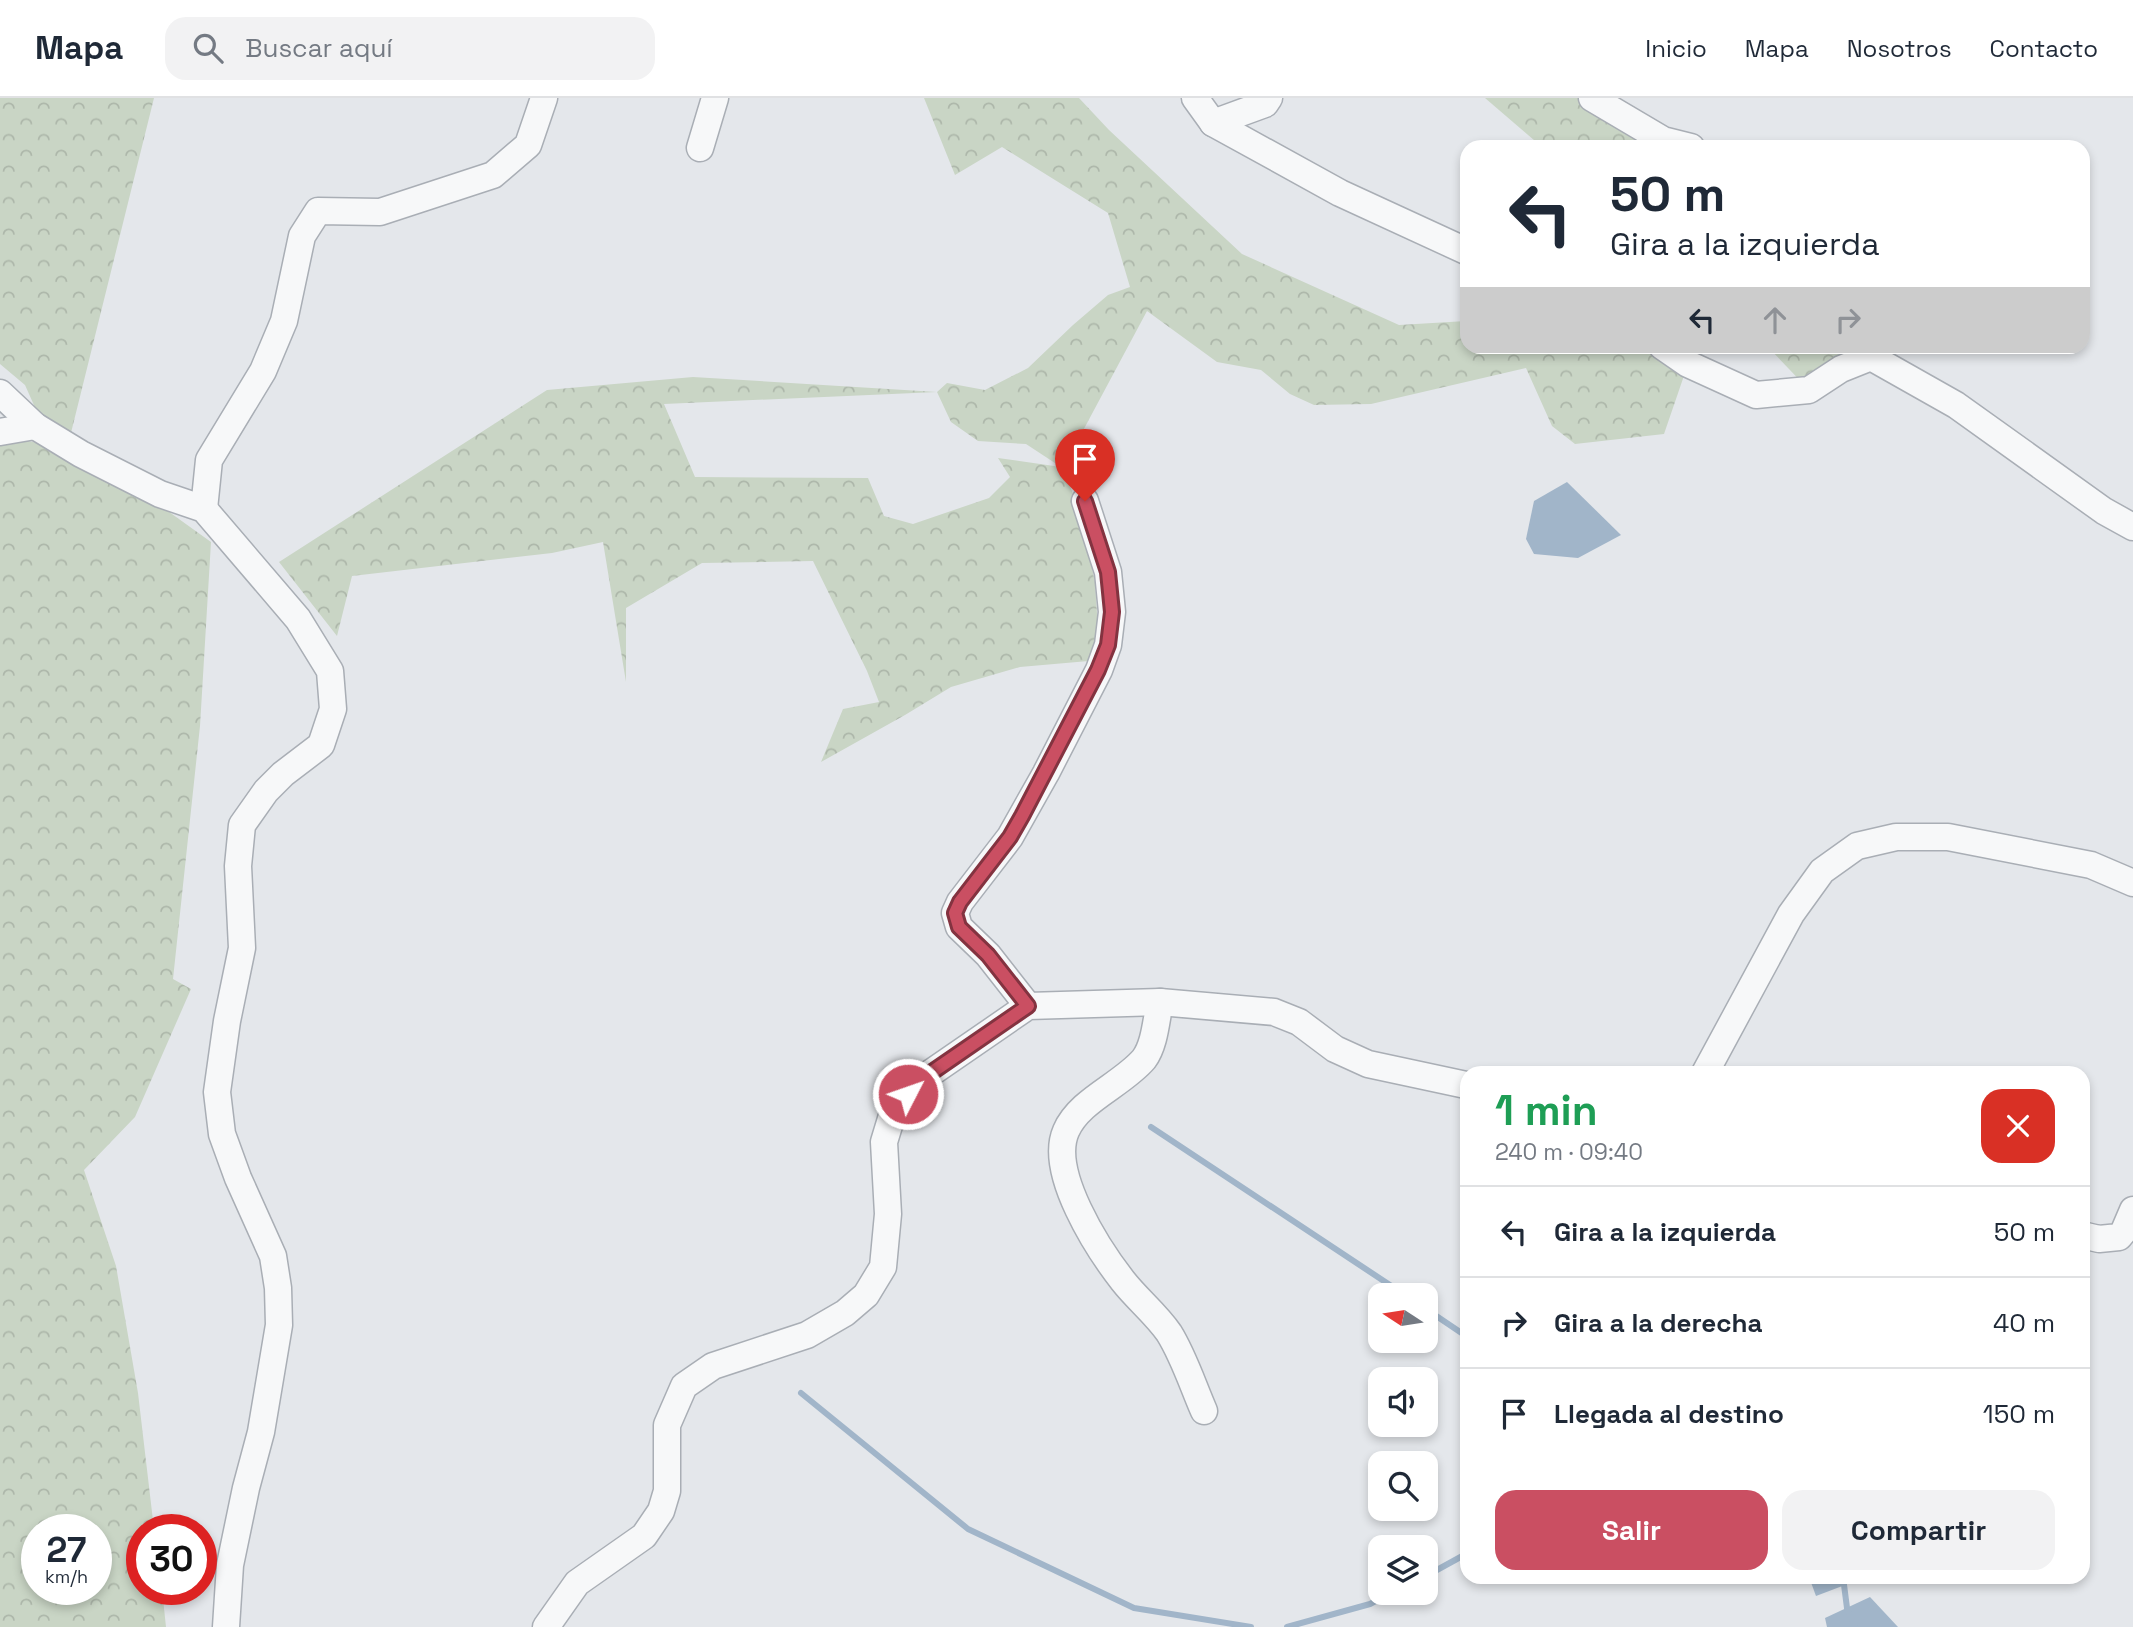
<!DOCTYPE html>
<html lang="es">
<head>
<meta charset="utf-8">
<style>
	body { margin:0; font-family:"Space Grotesk",sans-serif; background:#f2f2f3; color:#1f2937; height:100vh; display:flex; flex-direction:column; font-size:26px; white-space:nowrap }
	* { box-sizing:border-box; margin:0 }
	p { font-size:23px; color:#747a83 }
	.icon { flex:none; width:38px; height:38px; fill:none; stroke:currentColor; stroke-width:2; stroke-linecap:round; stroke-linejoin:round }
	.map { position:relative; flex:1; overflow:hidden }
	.drawer { position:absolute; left:1460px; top:968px; width:630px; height:518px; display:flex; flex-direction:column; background:#fff; border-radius:21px; box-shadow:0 4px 10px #0003 }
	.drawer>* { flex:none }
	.banner { position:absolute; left:1460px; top:42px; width:630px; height:214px; border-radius:21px; box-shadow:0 4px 10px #0003; background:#fff; color:#1f2937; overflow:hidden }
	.needle { width:46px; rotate:282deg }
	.buttons { position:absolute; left:1368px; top:1185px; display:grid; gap:14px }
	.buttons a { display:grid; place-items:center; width:70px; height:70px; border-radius:14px; background:#fff; box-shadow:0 4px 10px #0003; font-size:35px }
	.speed { position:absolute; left:21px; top:1416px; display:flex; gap:14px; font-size:35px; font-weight:700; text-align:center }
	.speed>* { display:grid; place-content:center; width:91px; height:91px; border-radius:50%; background:#fff; box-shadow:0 4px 10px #0003; line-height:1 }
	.speed small { font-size:18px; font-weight:400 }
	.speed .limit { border:10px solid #d22; background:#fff; color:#111 }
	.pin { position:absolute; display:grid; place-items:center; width:60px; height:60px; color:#fff; margin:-72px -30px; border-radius:50% 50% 50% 0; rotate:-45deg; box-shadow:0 0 7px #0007 }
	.pin .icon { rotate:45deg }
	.me { position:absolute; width:77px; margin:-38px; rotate:49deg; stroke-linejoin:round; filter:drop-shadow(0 0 5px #0008) }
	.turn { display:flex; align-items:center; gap:24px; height:147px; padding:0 35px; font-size:32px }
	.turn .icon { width:91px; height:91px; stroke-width:2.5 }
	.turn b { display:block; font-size:49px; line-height:60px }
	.lanes { display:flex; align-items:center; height:66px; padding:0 35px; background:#0003; justify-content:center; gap:35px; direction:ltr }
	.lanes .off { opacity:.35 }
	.round { display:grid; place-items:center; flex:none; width:74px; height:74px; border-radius:21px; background:#f2f2f3 }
	.headline { display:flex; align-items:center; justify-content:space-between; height:119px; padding:0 35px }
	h1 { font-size:42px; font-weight:700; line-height:52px; color:#1e9e55 }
	.button { display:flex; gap:14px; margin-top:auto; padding:14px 35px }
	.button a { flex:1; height:80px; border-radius:21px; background:#ca4f62; color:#fff; font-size:28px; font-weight:700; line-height:80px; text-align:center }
	.button a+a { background:#f2f2f3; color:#1f2937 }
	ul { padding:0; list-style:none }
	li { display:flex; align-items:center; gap:21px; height:91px; padding:0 35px; border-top:2px solid #e0e1e3 }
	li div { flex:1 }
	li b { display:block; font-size:26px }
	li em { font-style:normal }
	header { display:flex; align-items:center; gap:42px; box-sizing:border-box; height:98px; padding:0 35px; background:#fff; border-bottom:2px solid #e0e1e3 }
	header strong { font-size:33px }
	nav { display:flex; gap:38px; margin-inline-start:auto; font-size:24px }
	.search { width:490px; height:63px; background:#f2f2f3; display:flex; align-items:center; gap:18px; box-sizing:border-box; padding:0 24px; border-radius:21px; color:#747a83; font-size:26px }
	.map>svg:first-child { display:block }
	.forest { fill:url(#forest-crowns); fill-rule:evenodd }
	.water { fill:#a1b5c9 }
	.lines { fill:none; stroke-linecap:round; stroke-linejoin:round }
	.stream { stroke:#a1b5c9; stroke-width:6 }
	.minor-casing { stroke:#a9aeb5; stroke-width:29 }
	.minor { stroke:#f7f8f9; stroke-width:26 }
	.route-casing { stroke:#833340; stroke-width:18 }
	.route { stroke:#ca4f62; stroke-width:12 }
</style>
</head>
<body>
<header>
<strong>Mapa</strong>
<div class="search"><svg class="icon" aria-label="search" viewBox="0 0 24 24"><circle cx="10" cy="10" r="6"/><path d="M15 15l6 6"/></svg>Buscar aquí</div>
<nav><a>Inicio</a><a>Mapa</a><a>Nosotros</a><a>Contacto</a></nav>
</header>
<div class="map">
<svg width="2133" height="1529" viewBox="0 0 2133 1529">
	<defs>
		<pattern id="forest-crowns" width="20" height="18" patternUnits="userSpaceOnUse" patternTransform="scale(1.75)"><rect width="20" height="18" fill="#c9d5c5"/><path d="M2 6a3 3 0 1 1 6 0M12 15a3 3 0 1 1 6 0" fill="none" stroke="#adb7aa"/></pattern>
	</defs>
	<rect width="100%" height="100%" fill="#e4e7eb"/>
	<g class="forest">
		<path d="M 0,0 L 154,0 L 67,351 L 158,406 L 211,444 L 200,628 L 173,881 L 191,891 L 135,1019 L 84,1072 L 116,1168 L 138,1295 L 154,1431 L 142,1432 L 142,1491 L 162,1491 L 166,1529 L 0,1529 L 0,337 L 66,351 L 37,314 L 25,287 L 0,266 ZM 37,1432 L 96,1432 L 96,1491 L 37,1491 Z"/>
		<path d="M 924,0 L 1079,0 L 1109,32 L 1242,156 L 1399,227 L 1466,223 L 1466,248 L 1662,249 L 1688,266 L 1664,336 L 1575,346 L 1552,328 L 1526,270 L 1371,306 L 1314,307 L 1290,296 L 1261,272 L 1217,264 L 1147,213 L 1063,370 L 1080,414 L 1095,484 L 1100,562 L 1020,569 L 951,589 L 905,617 L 821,664 L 843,611 L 879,604 L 867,573 L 813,463 L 702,465 L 626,510 L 626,584 L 603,444 L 552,455 L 352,478 L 337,538 L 279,464 L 547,292 L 693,279 L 937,294 L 947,285 L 985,292 L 1028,270 L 1073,227 L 1108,197 L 1130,189 L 1108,115 L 1002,49 L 955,77 ZM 937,294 L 951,324 L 978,343 L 1026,346 L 1061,369 L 998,360 L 1010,379 L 989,400 L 913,426 L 884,418 L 868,380 L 695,379 L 664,306 Z"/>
		<polygon points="1485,0 1592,0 1691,49 1542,49"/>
		<polygon points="1768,249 1876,249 1809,292"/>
	</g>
	<g class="water">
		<polygon points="1567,384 1621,437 1578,460 1534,456 1526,441 1534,403"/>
		<polygon points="1809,1479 1848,1479 1845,1487 1816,1498"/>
		<polygon points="1870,1499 1898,1529 1827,1529 1825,1520"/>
	</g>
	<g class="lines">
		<g class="stream">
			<polyline points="1151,1029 1405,1197"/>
			<polyline points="1426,1211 1466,1238"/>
			<polyline points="801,1295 968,1431 1134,1510 1251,1529"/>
			<polyline points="1426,1478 1466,1456"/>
			<polyline points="1843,1479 1847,1510 1855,1529"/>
			<polyline points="1287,1529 1370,1506 1393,1494"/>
		</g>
		<g class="minor-casing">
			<g id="minor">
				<polyline points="1195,0 1213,25 1340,95 1466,153"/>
				<polyline points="1592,0 1663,42 1691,49"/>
				<polyline points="1213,25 1265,6 1269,0"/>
				<polyline points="700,50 715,0"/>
				<polyline points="1662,248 1688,266 1756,297 1809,292 1841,271 1871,259 1956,307 2104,413 2133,429"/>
				<polyline points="0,295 35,328 81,356 160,396 204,411 298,521 330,573 333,611 321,647 283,676 266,693 242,727 238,768 242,850 227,923 217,994 222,1036 238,1080 273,1158 278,1190 279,1227 261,1334 246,1390 230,1467 226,1529"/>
				<polyline points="0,334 35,328"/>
				<polyline points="204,411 209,362 263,273 284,223 302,138 318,113 380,114 493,77 528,47 544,0"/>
				<path d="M 1160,904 C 1156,922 1155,946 1144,961 C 1122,987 1079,1002 1066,1033 C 1048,1074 1098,1151 1123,1183 C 1137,1201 1156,1216 1169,1235 C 1184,1259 1193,1288 1204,1313"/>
				<polyline points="1028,908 988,857 959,829 955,815 960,804 1010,739 1046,675 1099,572 1108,547 1112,514 1108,474 1085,403"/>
				<polyline points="1705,975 1791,816 1822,773 1857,748 1896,739 1948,739 2091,767 2133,785"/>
				<polyline points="2082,1137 2099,1141 2119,1139 2124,1133 2133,1112"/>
				<polyline points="546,1529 577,1485 644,1438 661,1413 667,1393 667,1327 684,1288 713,1268 807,1237 845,1215 866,1197 883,1169 888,1116 884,1044 894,1011 922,981 1028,908 1160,904 1274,914 1299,924 1335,951 1368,966 1466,987"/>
			</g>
		</g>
		<use href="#minor" class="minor"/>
	</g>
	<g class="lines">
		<g class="route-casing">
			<polyline id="route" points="908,996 922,981 1028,908 988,857 959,829 955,815 960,804 1010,739 1022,718 1098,572 1108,547 1112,514 1108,474 1085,403"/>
		</g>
		<use href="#route" class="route"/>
	</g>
</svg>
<div class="buttons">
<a><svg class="needle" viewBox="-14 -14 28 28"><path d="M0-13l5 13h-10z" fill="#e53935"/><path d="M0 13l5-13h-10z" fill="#747a83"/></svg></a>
<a><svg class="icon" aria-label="sound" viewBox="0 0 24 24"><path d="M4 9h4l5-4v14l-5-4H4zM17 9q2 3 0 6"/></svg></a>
<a><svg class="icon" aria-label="search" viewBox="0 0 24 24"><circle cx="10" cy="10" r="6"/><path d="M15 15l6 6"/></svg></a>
<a><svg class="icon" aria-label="layers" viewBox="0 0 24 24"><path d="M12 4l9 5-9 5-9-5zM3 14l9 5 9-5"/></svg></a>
</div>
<div class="speed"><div>27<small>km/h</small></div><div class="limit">30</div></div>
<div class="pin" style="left:1085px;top:403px;background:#d93025"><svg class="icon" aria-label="arrive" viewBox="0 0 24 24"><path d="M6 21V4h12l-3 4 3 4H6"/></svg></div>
<svg class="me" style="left:908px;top:996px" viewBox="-20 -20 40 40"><circle r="17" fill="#ca4f62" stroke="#fff" stroke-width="3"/><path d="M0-11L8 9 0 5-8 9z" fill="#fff"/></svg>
<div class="banner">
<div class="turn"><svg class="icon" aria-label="left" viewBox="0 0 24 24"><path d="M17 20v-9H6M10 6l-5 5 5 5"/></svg><div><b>50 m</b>Gira a la izquierda</div></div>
<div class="lanes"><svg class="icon" aria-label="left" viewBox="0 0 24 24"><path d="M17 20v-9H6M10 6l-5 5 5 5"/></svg><svg class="icon off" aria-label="ahead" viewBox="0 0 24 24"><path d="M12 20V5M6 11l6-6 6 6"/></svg><svg class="icon off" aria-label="right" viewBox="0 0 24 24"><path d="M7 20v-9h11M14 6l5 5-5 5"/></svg></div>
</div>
<section class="drawer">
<div class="headline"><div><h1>1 min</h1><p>240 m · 09:40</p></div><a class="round" style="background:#d93025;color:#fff"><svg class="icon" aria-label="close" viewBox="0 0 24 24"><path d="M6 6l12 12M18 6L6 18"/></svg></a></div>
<ul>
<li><svg class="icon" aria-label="left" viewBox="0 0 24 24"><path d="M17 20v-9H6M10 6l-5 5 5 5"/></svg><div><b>Gira a la izquierda</b></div><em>50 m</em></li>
<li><svg class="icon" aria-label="right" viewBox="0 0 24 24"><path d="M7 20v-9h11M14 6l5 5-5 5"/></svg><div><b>Gira a la derecha</b></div><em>40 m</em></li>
<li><svg class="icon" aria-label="arrive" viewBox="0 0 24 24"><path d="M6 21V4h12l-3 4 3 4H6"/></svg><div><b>Llegada al destino</b></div><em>150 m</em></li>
</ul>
<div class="button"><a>Salir</a><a>Compartir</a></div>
</section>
</div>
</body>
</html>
